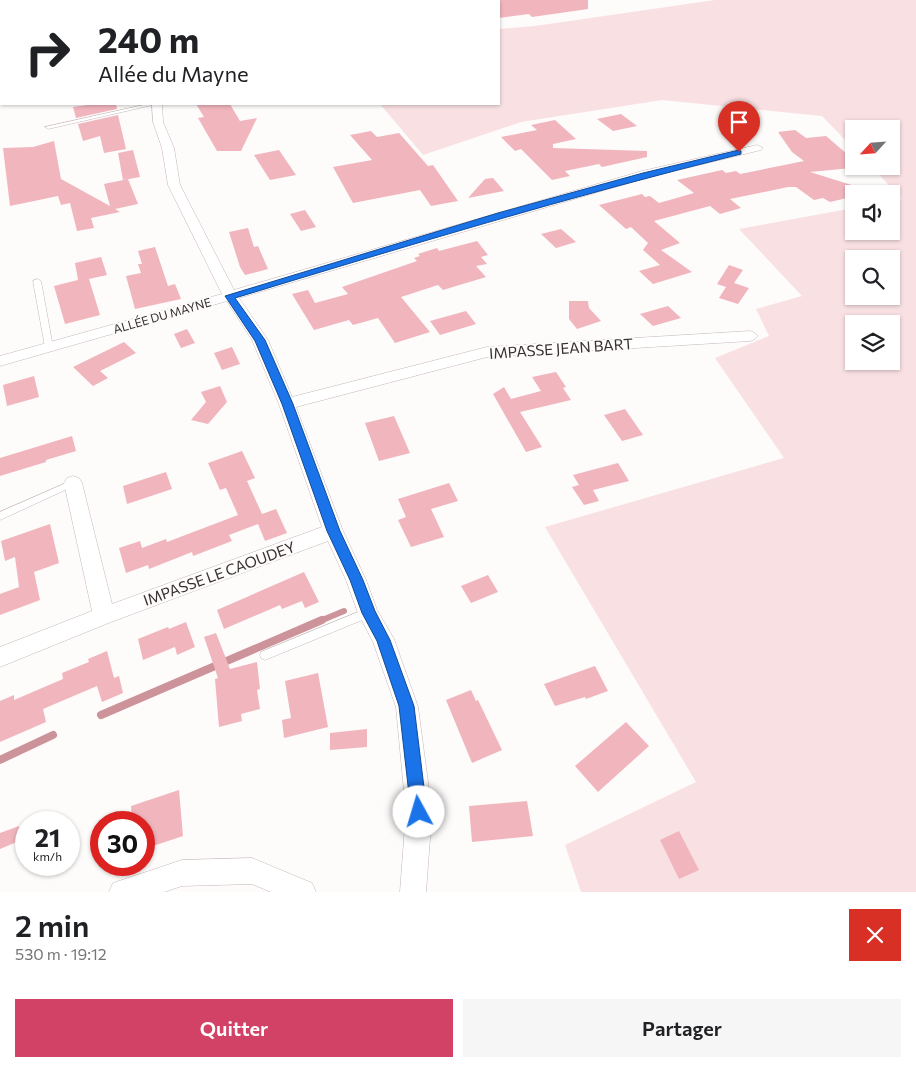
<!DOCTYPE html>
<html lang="fr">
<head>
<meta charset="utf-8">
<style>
	body { margin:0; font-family:Commissioner,sans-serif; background:#f6f6f6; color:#202124; height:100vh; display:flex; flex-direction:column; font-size:19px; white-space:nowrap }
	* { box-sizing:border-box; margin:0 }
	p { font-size:16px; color:#757577 }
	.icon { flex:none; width:28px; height:28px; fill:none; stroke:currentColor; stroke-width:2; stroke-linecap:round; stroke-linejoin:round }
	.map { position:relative; height:892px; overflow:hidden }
	.side { display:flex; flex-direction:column; background:#fff; flex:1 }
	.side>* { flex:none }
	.guide { position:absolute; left:0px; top:0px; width:500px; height:105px; box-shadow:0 1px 4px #0004; background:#fff; color:#202124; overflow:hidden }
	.needle { width:32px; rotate:244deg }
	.fabs { position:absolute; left:845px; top:120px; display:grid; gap:10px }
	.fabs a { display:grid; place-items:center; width:55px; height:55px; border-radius:0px; background:#fff; box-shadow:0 1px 4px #0004; font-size:25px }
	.speed { position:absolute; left:15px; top:811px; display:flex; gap:10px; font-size:25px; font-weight:700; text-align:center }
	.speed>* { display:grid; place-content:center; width:65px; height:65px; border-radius:50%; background:#fff; box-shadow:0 1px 4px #0004; line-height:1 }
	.speed small { font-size:12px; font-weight:400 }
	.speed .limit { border:8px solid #d22; background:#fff; color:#111 }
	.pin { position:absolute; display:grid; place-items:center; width:42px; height:42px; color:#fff; margin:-51px -21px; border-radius:50% 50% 50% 0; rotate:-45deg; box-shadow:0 0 5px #0007 }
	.pin .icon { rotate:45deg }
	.me { position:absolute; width:55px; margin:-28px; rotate:354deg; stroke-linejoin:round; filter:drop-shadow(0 0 4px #0008) }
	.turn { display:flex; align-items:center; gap:18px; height:105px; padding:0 15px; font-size:22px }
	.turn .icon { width:65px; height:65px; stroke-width:2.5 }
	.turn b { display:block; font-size:35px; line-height:42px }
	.round { display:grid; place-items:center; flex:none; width:52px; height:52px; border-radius:0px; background:#f6f6f6 }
	.head { display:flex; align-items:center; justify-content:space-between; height:85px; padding:0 15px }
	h1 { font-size:30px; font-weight:600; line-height:38px }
	.primary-button { display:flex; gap:10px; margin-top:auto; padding:10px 15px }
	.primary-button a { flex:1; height:58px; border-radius:0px; background:#d24266; color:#fff; font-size:20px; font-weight:600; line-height:58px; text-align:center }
	.primary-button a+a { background:#f6f6f6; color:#202124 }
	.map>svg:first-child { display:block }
	.green { fill:#f9e0e3; fill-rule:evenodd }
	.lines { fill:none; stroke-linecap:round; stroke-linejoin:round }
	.stream-far1 { stroke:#cd939b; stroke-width:6 }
	.stream { stroke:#cd939b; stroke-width:8 }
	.building { fill:#f1b5bd }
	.service-casing { stroke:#c5b7b8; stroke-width:1 }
	.minor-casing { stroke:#c5b7b8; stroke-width:1 }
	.service { fill:#fff; fill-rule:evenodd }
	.minor { fill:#fff; fill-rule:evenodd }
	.route { fill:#1a73e8; stroke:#114b97 }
	.labels { text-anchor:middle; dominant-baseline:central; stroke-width:4; stroke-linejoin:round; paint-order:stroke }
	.far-street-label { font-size:12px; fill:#363031; stroke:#fefbfb }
	.street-label { font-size:15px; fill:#363031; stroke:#fefbfb }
</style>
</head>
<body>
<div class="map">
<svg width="916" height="892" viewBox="0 0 916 892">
	<rect width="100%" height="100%" fill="#fefbfb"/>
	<path class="green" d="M 715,0 L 916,0 L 916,892 L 581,892 L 565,845 L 696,782 L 545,527 L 784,458 L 715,358 L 769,336 L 756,309 L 802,296 L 739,229 L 854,208 L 854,231 L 891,231 L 891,202 L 902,199 L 871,166 L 891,166 L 891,129 L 854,129 L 854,149 L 822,116 L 662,100 L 521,122 L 423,155 L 380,104 L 499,104 L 499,29 L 535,26 ZM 854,259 L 891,259 L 891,296 L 854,296 ZM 854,324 L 891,324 L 891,361 L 854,361 Z"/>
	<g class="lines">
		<polyline class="stream-far1" points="320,621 344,611"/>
		<g class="stream">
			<polyline points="101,715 322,620"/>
			<polyline points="0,760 53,735"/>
		</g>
	</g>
	<g class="building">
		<polygon points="499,0 588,0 588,9 532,17 529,14 499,18"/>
		<polygon points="94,104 116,104 117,109 76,118 73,107"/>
		<polygon points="196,104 230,104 240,121 257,118 241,151 217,151 198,118 204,117"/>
		<polygon points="621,114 637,126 613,131 597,119"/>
		<polygon points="118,115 126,149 104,153 100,136 83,141 78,124"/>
		<polygon points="555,120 576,139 553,144 553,148 647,151 647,157 602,167 599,164 565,171 570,176 552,180 521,149 515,151 501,137 537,130 531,125"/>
		<polygon points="795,130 806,138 826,136 854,160 854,166 862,167 810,172 858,187 847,198 830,202 823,198 814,200 796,187 788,187 730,199 741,208 720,214 710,206 654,221 680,243 661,250 692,272 653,284 639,271 660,265 643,250 648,243 631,227 626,229 599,205 642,194 645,197 650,196 659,203 694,193 677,180 722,170 726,173 736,171 740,174 804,161 792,152 778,132"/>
		<polygon points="371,131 377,137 399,133 428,166 433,165 458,201 431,206 420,190 353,203 333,167 372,160 350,135"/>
		<polygon points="54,141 61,179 110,206 104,184 128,179 138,204 115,209 120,212 91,218 94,228 77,231 70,203 61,205 58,196 10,206 3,148 33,147"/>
		<polygon points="133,150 140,177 123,180 118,153"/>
		<polygon points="279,150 296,175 270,180 254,155"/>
		<polygon points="493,178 504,191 468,198 485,179"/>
		<polygon points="305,210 316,227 301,231 290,214"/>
		<polygon points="248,228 254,247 258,246 268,269 245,275 240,267 229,232"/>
		<polygon points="561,229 576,242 556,248 541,234"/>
		<polygon points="477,241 488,255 481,257 487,264 476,266 486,277 443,290 438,285 401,297 430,332 395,343 378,318 353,325 349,320 314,330 292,294 308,290 315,303 348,294 342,287 417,261 414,258 420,256 418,254 437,248 439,251"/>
		<polygon points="155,247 168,286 175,284 181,299 135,309 126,276 141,273 138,264 142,264 138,251"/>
		<polygon points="101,257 107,275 89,279 100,315 65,324 54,286 78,280 75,263"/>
		<polygon points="729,265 743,270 734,283 749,288 738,304 719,298 726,287 717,284"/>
		<polygon points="569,301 588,301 589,308 601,321 577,329 569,319"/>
		<polygon points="668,306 681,318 653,326 640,314"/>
		<polygon points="466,311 476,324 440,335 430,321"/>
		<polygon points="187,329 195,343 181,348 174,334"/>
		<polygon points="124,342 136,353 100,371 108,378 93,386 73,367"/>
		<polygon points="232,347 240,364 222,370 214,353"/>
		<polygon points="556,372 566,387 563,388 571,400 520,412 542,447 526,452 493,394 504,387 511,399 541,391 532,377"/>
		<polygon points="34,376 39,397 7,406 3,385"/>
		<polygon points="220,386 227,402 208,424 191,420 206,402 201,392"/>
		<polygon points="625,409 643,435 622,441 604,415"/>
		<polygon points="394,416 410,453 379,461 365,423"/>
		<polygon points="72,436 76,451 46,460 46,462 0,476 0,458"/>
		<polygon points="242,451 255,478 247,481 262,514 276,509 287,533 265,541 258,524 229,535 232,541 193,556 192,552 149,569 148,565 126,573 119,548 140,541 142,548 166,539 167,542 238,515 226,488 220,490 208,463"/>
		<polygon points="618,463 629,481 593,490 599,501 584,505 572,487 579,485 573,475"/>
		<polygon points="166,472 172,489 127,504 123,486"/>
		<polygon points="449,483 458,501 431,509 444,537 411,547 398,520 406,517 398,499"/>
		<polygon points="50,524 59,563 34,572 40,600 0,615 0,594 19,587 15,557 5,561 1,541"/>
		<polygon points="304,572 319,602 305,608 302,601 282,609 280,605 224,629 217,610"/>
		<polygon points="488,575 498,592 471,603 461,586"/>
		<polygon points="186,622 195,647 177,655 175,647 143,660 138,639 168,627 169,629"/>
		<polygon points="216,633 230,669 257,662 260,689 257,690 260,709 241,714 242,721 219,727 215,679 218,678 204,637"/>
		<polygon points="107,651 114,678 119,676 123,693 102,702 97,686 43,709 46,722 0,742 0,701 14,695 14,700 63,679 62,673 89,662 88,659"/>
		<polygon points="595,666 608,691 586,699 585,697 555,706 544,684"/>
		<polygon points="318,673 328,727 284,738 282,720 291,718 285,681"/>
		<polygon points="471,690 476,701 478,700 502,750 472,763 446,700"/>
		<polygon points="626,722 649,746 598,792 575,766"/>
		<polygon points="367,729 367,747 330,750 330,733"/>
		<polygon points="179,790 183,836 144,849 144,822 132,822 131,806"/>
		<polygon points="527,801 533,836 472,842 469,806"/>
		<polygon points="19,826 19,841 0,849 0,833"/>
		<polygon points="679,831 699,870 679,879 660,840"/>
	</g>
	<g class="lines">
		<g class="service-casing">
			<g id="service">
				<polygon points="148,104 157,104 48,129 45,127"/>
				<polygon points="37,279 41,281 53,347 49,349 45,347 33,281"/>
				<polygon points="73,480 76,481 78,483 76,485 0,520 0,512"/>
				<polygon points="368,608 372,610 373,613 372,616 265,660 261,658 260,655 261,652"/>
			</g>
		</g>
		<g class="minor-casing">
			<g id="minor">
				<rect x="203" y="0" width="8" height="1"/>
				<rect x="0" y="44" width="1" height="6"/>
				<polygon points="152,104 162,104 163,122 174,148 180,185 234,290 642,171 757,145 763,148 761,150 649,177 239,298 268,340 292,397 487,347 750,331 755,333 758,336 755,339 750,341 487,357 296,407 343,531 366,580 377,610 394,639 418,707 432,812 426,892 400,892 406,812 396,707 373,642 358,613 346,580 328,541 111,622 0,667 0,647 92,611 64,483 67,478 73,476 79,478 82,483 112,604 322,527 279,404 252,340 227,301 0,366 0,356 222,294 168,185 162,148 153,122"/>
				<polygon points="252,858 312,883 316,892 271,892 252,884 182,886 164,892 109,892 113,883 182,860"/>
			</g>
		</g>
		<use href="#service" class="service"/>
		<use href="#minor" class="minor"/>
	</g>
	<path class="route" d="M 739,150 L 741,151 L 741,154 C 571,196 403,247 235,298 L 265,340 L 293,404 L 340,531 L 363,580 L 375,611 L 390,640 L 414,706 L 427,812 L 425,818 L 419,821 L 413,818 L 411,812 L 399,706 L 377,641 L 362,613 L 350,580 L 327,531 L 282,404 L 255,341 L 225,296 L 498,213 L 643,173 Z"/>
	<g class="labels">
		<g class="far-street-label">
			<text transform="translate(162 315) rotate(-16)">ALLÉE DU MAYNE</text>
		</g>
		<g class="street-label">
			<text transform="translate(561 348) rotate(-4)">IMPASSE JEAN BART</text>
			<text transform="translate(219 573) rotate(-20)">IMPASSE LE CAOUDEY</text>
		</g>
	</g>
</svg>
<div class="fabs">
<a><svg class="needle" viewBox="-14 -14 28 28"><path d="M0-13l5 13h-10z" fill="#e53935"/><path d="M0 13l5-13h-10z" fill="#757577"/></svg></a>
<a><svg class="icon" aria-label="sound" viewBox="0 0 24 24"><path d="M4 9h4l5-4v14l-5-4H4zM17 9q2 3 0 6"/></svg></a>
<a><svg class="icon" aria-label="search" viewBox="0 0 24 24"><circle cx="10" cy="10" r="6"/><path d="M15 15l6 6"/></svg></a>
<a><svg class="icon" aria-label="layers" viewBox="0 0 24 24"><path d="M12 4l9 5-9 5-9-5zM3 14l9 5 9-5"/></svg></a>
</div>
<div class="speed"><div>21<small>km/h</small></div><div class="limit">30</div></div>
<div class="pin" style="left:739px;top:152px;background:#d93025"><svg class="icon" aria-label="arrive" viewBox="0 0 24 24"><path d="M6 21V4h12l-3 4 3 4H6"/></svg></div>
<svg class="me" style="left:419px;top:812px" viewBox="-20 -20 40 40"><circle r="19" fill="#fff"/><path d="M0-13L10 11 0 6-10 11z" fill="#1a73e8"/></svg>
<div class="guide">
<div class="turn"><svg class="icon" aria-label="right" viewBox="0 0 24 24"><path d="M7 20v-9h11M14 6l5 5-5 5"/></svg><div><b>240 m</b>Allée du Mayne</div></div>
</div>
</div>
<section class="side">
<div class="head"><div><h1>2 min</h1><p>530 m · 19:12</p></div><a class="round" style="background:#d93025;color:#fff"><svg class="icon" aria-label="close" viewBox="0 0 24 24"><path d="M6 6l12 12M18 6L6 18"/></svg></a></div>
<div class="primary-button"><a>Quitter</a><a>Partager</a></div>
</section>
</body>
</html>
